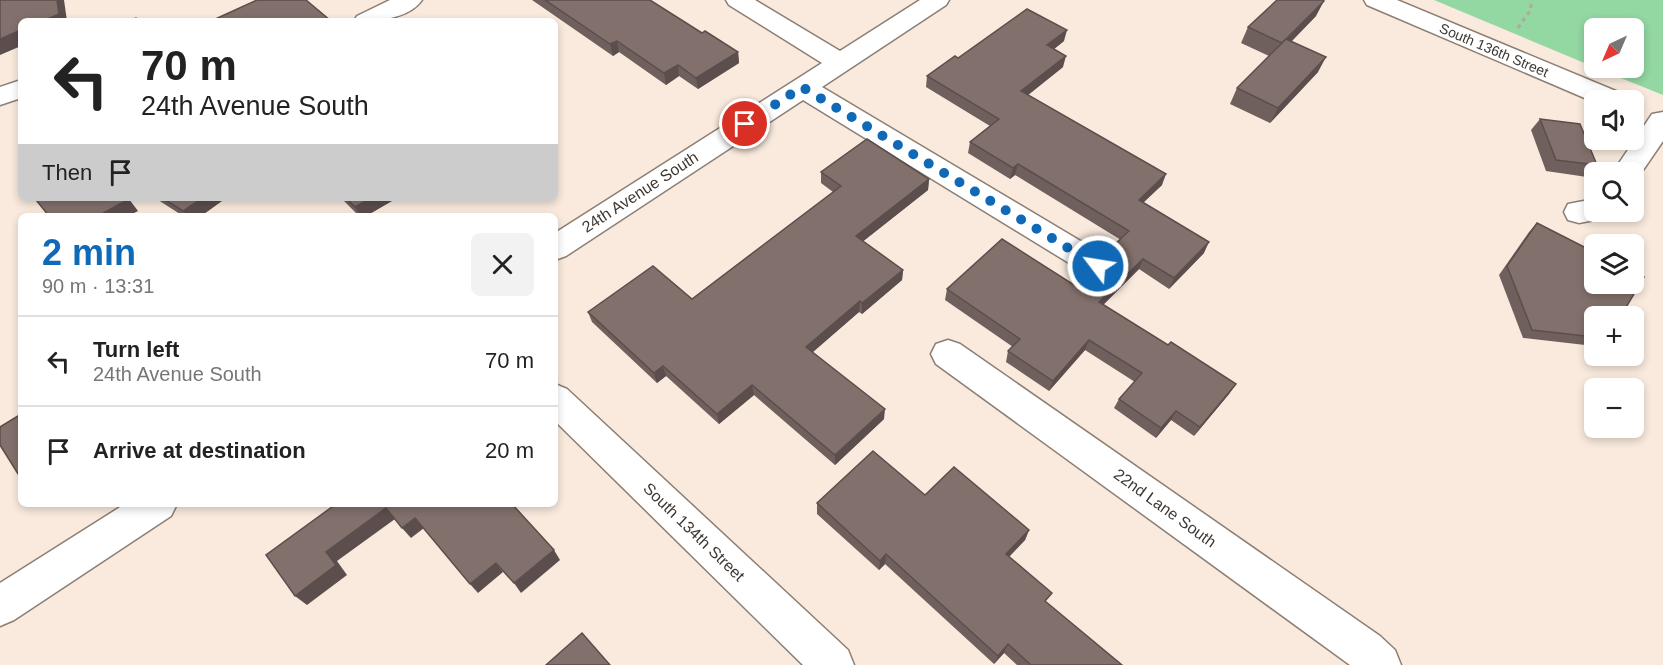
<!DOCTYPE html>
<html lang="en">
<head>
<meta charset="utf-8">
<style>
	body { margin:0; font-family:Helvetica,sans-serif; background:#f2f2f2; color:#222; height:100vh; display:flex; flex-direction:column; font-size:22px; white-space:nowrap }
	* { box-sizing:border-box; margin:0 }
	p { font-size:20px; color:#767676 }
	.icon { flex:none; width:33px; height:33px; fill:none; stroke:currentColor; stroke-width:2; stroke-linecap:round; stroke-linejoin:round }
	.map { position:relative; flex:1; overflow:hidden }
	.sheet { position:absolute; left:18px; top:213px; width:540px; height:294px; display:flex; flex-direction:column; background:#fff; border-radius:9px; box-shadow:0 3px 9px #0003 }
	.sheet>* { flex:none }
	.top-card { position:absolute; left:18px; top:18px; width:540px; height:183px; border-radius:9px; box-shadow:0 3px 9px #0003; background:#fff; color:#222; overflow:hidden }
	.needle { width:39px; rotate:224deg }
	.tools { position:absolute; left:1584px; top:18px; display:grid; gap:12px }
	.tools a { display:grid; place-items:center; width:60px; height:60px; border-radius:9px; background:#fff; box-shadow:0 3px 9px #0003; font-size:30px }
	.pin { position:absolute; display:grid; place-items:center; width:51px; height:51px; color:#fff; margin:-26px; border:3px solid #fff; border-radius:50%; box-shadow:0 2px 6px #0007 }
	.me { position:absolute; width:66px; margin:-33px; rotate:301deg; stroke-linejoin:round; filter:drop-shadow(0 0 4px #0008) }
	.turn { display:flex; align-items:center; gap:21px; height:126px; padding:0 24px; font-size:27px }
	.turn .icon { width:78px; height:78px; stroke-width:2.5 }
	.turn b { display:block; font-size:42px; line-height:51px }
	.then { display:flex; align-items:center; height:57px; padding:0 24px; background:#0003; gap:12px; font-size:22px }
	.round { display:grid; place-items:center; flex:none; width:63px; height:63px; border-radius:9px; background:#f2f2f2 }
	.overview { display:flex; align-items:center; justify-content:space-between; height:102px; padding:0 24px }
	h1 { font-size:36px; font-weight:700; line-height:45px; color:#0f69b6 }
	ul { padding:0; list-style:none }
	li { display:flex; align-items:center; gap:18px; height:90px; padding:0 24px; border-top:2px solid #e0e0e0 }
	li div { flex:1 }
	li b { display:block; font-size:22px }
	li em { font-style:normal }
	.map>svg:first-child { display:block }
	.green { fill:#93d7a3 }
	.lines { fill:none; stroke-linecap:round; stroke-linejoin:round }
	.minor-casing { stroke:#8c7e73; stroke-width:3 }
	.path { stroke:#b4a89e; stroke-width:3; stroke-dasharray:4 4; stroke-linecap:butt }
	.minor { fill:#fff; fill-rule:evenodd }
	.wall { fill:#70605d }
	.shaded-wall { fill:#5b4e4c }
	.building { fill:#82706c; stroke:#5b4e4c; stroke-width:1.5 }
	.route { stroke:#0f69b6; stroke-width:10; stroke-dasharray:0 18 }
	.labels { text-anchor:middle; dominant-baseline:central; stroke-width:6; stroke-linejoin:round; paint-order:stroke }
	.far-street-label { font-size:14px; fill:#3e3833; stroke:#fff }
	.street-label { font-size:16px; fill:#3e3833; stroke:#fff }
</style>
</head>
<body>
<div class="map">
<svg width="1663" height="665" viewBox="0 0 1663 665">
	<rect width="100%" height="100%" fill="#f9eadd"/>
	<polygon class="green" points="1434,0 1663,0 1663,95 1596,68 1634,68 1634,28 1594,28 1594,67"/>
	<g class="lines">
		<g class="minor-casing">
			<g id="minor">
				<path d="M 390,0 L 422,0 C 408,20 375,21 354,21 L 357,16 Z"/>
				<polygon points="726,0 755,0 840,51 920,0 949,0 946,5 822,87 1109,258 1114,266 1109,274 1098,278 1087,274 803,100 566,256 555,260 555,233 822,63 729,5"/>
				<polygon points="1364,0 1397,0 1623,94 1626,100 1594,100 1594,102 1367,5"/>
				<polygon points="21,80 21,98 0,105 0,87"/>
				<polygon points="1663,112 1663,141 1637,179 1634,180 1634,172 1613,172 1652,114"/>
				<polygon points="1594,199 1594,212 1608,212 1605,218 1579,223 1568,220 1564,212 1568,204"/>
				<polygon points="948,340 960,344 1380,636 1395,650 1401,665 1350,665 936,364 931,354 936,344"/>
				<polygon points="555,384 567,389 848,650 854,665 803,665 555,421"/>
				<polygon points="125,504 177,504 171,516 14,620 0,626 0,583"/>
			</g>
		</g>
		<polyline class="path" points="1518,28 1530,11 1532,0"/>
		<use href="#minor" class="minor"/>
	</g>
	<g class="wall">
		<polygon points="532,0 650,0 702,33 738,52 739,63 698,89 679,76 666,85 619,52 613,56"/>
		<polygon points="1316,16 1292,41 1318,72 1270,123 1230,104 1237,88 1269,56 1241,43 1248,27"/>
		<polygon points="1064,41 1054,49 1063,67 1028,95 1162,185 1143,203 1204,253 1169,289 1139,269 1103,305 1168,345 1236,384 1229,394 1194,436 1171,420 1156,438 1114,408 1119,399 1135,382 1085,350 1049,391 1006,362 1008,351 1013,347 945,300 947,289 1074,285 1115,264 1110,256 1114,245 1121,240 1015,175 1010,179 968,153 970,142 990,126 926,87 927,76"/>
		<polygon points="1540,119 1597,165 1587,177 1546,171 1531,130"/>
		<polygon points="821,172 929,179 928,190 863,241 903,270 902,280 862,314 859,312 813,352 884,419 835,465 754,395 719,424 666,376 657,383 592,322 588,312 692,299 833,192 821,183"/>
		<polygon points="155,198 226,198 201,216 183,216"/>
		<polygon points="341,198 397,198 366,216 359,216"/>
		<polygon points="1537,223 1594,316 1594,346 1523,338 1499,275 1529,232"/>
		<polygon points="925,495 1029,530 1025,540 1009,557 1047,603 1122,665 1017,665 1004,653 994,664 885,564 879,570 817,514 817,503"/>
	</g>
	<g class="shaded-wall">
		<polygon points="57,0 64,0 67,21 43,21"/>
		<polygon points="1324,1 1316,16 1275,58 1282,43"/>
		<polygon points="21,30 21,46 0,55 0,39"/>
		<polygon points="1067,30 1064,41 1044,57 1047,45"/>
		<polygon points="617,41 619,52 613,56 610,44"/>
		<polygon points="738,52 739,63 698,89 696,78"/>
		<polygon points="1066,56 1063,67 1018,103 1021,91"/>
		<polygon points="1326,57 1318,72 1270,123 1278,108"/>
		<polygon points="678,65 679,76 666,85 664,73"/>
		<polygon points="1018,164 1015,175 1010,179 1013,168"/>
		<polygon points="1166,174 1162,185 1134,211 1139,200"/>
		<polygon points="929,179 928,190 856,247 856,236"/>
		<polygon points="202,198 226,198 201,216 187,216 183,211"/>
		<polygon points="371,198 397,198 366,216 360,216 355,207"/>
		<polygon points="129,199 138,211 128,216 98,216"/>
		<polygon points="1209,242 1204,253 1169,289 1174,278"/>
		<polygon points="1143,259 1139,269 1095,313 1099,302"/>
		<polygon points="903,270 902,280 862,314 862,303"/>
		<polygon points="860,301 859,312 807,357 806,347"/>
		<polygon points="1089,340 1085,350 1049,391 1053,381"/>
		<polygon points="663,366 666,376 657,383 654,373"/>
		<polygon points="1236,384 1229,394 1194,436 1200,427"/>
		<polygon points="752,385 754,395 719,424 717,414"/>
		<polygon points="885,409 884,419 835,465 835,455"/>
		<polygon points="1176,411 1171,420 1156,438 1161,428"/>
		<polygon points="386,508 395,519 337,561 347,575 307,605 295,596 326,552"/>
		<polygon points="415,518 424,528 411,538 402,528"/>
		<polygon points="1029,530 1025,540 1002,564 1006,554"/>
		<polygon points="554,550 560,560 521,593 514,583"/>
		<polygon points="886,554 885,564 879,570 880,561"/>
		<polygon points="496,563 503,572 478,593 470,584"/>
		<polygon points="1008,644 1004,653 994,664 998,656"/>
	</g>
	<g class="building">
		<polygon points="0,0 57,0 59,14 43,21 21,21 21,30 0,39"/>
		<polygon points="257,0 306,0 331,21 211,21"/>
		<polygon points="545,0 650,0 702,33 705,31 738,52 696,78 678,65 664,73 617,41 610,44"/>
		<polygon points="1277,0 1322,0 1324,1 1282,43 1248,27"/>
		<polygon points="1027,9 1067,30 1047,45 1066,56 1021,91 1166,174 1139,200 1209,242 1174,278 1143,259 1099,302 1168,345 1171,342 1236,384 1200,427 1176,411 1161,428 1119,399 1142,373 1089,340 1053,381 1008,351 1020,339 947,289 1002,239 1074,285 1093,266 1103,269 1115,264 1120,254 1114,245 1129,231 1018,164 1013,168 970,142 999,119 927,76 955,56 958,58"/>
		<polygon points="136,18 140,21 129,21"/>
		<polygon points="1286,39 1326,57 1278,108 1237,88"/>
		<polygon points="1540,119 1580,124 1597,165 1556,160"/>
		<polygon points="867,139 929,179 856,236 903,270 862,303 860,301 806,347 885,409 835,455 752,385 717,414 663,366 654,373 588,312 653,266 692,299 841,186 821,172"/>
		<polygon points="36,198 127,198 129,199 98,216 49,216 36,200"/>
		<polygon points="162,198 202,198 183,211"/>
		<polygon points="346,198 371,198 355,207"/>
		<polygon points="1537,223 1594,252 1594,284 1634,284 1634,271 1644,277 1621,316 1594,316 1594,337 1532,330 1507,266"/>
		<polygon points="21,414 21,476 20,477 0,445 0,427"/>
		<polygon points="873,451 925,495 954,467 1029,530 1006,554 1052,593 1045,601 1122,665 1031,665 1008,644 998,656 886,554 880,561 817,503"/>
		<polygon points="336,504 512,504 554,550 514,583 496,563 470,584 415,518 402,528 386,508 326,552 336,565 295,596 266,555"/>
		<polygon points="582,633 610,665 546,665"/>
	</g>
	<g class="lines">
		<polyline class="route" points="745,124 802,87 1098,266"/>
	</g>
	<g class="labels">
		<g class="far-street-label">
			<text transform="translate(1494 50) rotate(23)">South 136th Street</text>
		</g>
		<g class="street-label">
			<text transform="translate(640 192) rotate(-33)">24th Avenue South</text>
			<text transform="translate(1165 508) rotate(36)">22nd Lane South</text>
			<text transform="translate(694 532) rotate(44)">South 134th Street</text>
		</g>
	</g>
</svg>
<div class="tools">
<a><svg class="needle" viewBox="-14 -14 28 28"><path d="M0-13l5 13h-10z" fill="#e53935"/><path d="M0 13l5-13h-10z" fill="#767676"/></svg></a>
<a><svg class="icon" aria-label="sound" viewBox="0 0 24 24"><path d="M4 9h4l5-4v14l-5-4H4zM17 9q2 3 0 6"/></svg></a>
<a><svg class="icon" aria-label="search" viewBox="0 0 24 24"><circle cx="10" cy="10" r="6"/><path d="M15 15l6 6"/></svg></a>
<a><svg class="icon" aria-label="layers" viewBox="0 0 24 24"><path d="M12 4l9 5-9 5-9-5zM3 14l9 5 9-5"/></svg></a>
<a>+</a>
<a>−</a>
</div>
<div class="pin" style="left:745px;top:124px;background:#d93025"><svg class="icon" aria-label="arrive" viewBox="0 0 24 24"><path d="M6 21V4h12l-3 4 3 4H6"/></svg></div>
<svg class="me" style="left:1098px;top:266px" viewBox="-20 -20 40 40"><circle r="17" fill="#0f69b6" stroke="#fff" stroke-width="3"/><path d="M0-11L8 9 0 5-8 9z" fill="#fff"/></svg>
<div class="top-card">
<div class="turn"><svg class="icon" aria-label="left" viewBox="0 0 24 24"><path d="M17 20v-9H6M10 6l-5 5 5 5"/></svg><div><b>70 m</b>24th Avenue South</div></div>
<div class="then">Then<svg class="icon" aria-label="arrive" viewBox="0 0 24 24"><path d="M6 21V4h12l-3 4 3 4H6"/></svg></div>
</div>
<section class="sheet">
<div class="overview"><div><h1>2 min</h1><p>90 m · 13:31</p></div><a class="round"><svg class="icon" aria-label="close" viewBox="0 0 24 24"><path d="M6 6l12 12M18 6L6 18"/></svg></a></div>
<ul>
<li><svg class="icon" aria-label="left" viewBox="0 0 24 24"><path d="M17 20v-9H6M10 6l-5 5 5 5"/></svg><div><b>Turn left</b><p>24th Avenue South</p></div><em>70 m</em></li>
<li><svg class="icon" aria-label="arrive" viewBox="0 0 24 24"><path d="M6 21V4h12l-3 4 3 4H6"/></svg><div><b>Arrive at destination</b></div><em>20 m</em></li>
</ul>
</section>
</div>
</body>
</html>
